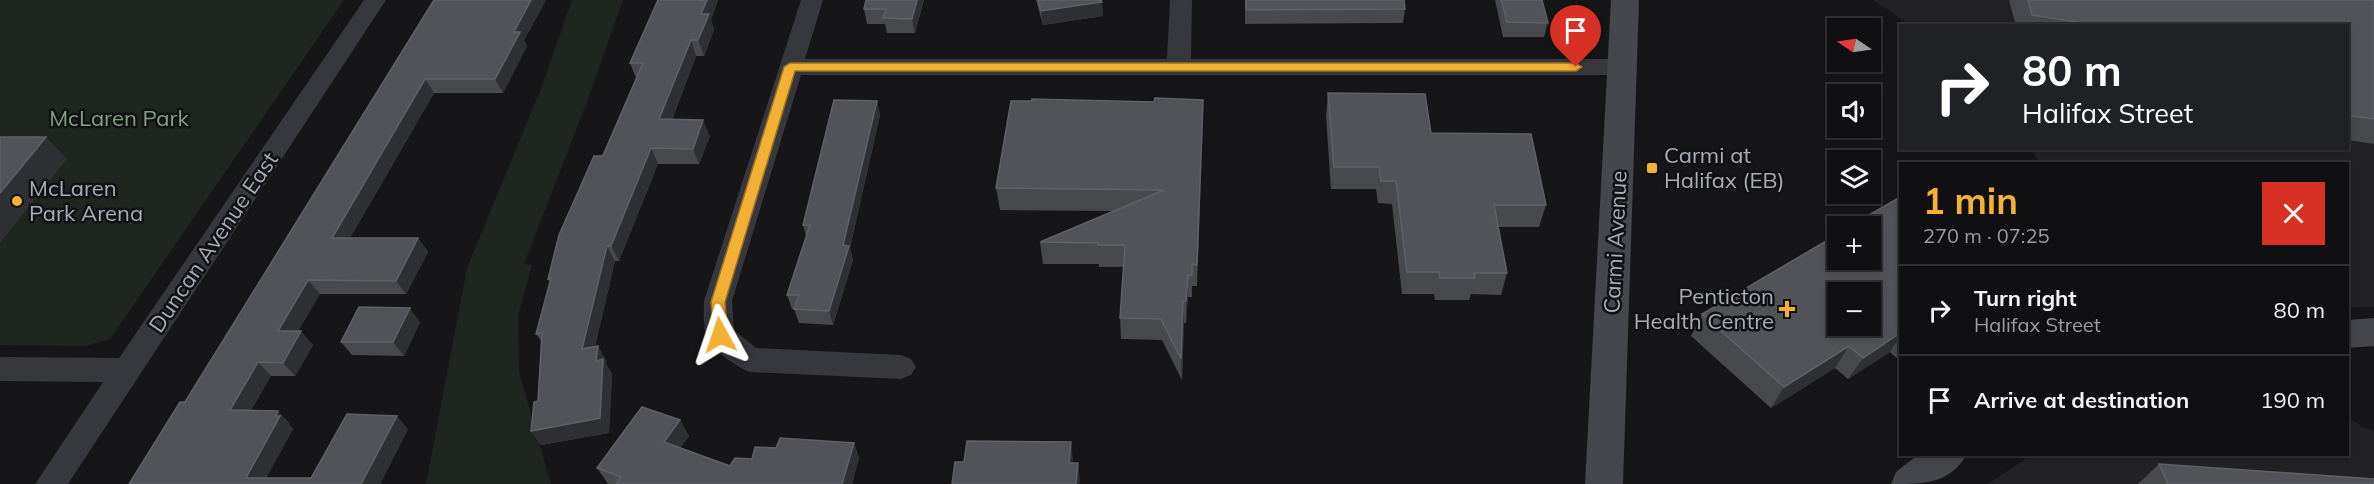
<!DOCTYPE html>
<html lang="en">
<head>
<meta charset="utf-8">
<style>
	body { margin:0; font-family:Mulish,sans-serif; background:#19191b; color:#f1f3f6; height:100vh; display:flex; flex-direction:column; font-size:22px; white-space:nowrap }
	* { box-sizing:border-box; margin:0 }
	p { font-size:20px; color:#9c9d9f }
	.icon { flex:none; width:33px; height:33px; fill:none; stroke:currentColor; stroke-width:2; stroke-linecap:round; stroke-linejoin:round }
	.map { position:relative; flex:1; overflow:hidden }
	.panel { position:absolute; left:1899px; top:162px; width:450px; height:294px; display:flex; flex-direction:column; background:#101012; border-radius:0px; box-shadow:0 3px 9px #0003,0 0 0 2px #303032 }
	.panel>* { flex:none }
	.guide { position:absolute; left:1899px; top:24px; width:450px; height:126px; border-radius:0px; box-shadow:0 3px 9px #0003,0 0 0 2px #303032; background:#202124; color:#fff; overflow:hidden }
	.needle { width:39px; rotate:283deg }
	.tools { position:absolute; left:1827px; top:18px; display:grid; gap:12px }
	.tools a { display:grid; place-items:center; width:54px; height:54px; border-radius:0px; background:#101012; box-shadow:0 3px 9px #0003,0 0 0 2px #303032; font-size:30px }
	.pin { position:absolute; display:grid; place-items:center; width:51px; height:51px; color:#fff; margin:-62px -26px; border-radius:50% 50% 50% 0; rotate:-45deg; box-shadow:0 0 6px #0007 }
	.pin .icon { rotate:45deg }
	.me { position:absolute; width:66px; margin:-33px; rotate:355deg; stroke-linejoin:round; filter:drop-shadow(0 0 4px #0008) }
	.turn { display:flex; align-items:center; gap:21px; height:126px; padding:0 24px; font-size:27px }
	.turn .icon { width:78px; height:78px; stroke-width:2.5 }
	.turn b { display:block; font-size:42px; line-height:51px }
	.round { display:grid; place-items:center; flex:none; width:63px; height:63px; border-radius:0px; background:#19191b }
	.head { display:flex; align-items:center; justify-content:space-between; height:102px; padding:0 24px }
	h1 { font-size:36px; font-weight:700; line-height:45px; color:#f2b134 }
	ul { padding:0; list-style:none }
	li { display:flex; align-items:center; gap:18px; height:90px; padding:0 24px; border-top:2px solid #303032 }
	li div { flex:1 }
	li b { display:block; font-size:22px }
	li em { font-style:normal }
	.map>svg:first-child { display:block }
	.built { fill:#222225 }
	.green { fill:#1e261f }
	.lines { fill:none; stroke-linecap:round; stroke-linejoin:round }
	.street { fill:#37383d; fill-rule:evenodd }
	.secondary { fill:#45474d; fill-rule:evenodd }
	.wall { fill:#47494d }
	.shaded-wall { fill:#2f3033 }
	.building { fill:#525359; stroke:#5f6168; stroke-width:1.5; fill-rule:evenodd }
	.route { fill:#f2b134; stroke:#9d7322; stroke-width:1.5 }
	.poi-dot { fill:#f2b134; stroke:#111113; stroke-width:2 }
	.labels { text-anchor:middle; dominant-baseline:central; stroke-width:5; stroke-linejoin:round; paint-order:stroke }
	.park-label { font-size:22px; fill:#7fa381; stroke:#111113 }
	.poi-label { font-size:22px; fill:#a8adb8; stroke:#111113; text-anchor:start }
	.street-label { font-size:22px; fill:#a8adb8; stroke:#111113 }
</style>
</head>
<body>
<div class="map">
<svg width="2374" height="484" viewBox="0 0 2374 484">
	<rect width="100%" height="100%" fill="#161618"/>
	<g class="built">
		<polygon points="1873,0 2374,0 2374,307 2348,307 2348,164 2040,164 2031,149 2348,148 2348,26 1910,25"/>
		<polygon points="2348,417 2363,427 2374,431 2374,484 1988,484 2031,455 2348,454"/>
	</g>
	<g class="green">
		<polygon points="0,0 344,0 110,339 85,346 0,345"/>
		<polygon points="572,0 623,0 587,102 524,264 532,265 518,316 519,372 551,484 426,484 467,268 542,86"/>
	</g>
	<g class="lines">
		<g class="street">
			<polygon points="364,0 386,0 68,484 35,484 103,382 0,381 0,357 119,358"/>
			<path d="M 801,0 L 823,0 L 805,59 L 1167,59 L 1170,0 L 1192,0 L 1191,59 L 1623,59 L 1631,61 L 1635,67 L 1631,73 L 1623,75 L 801,75 L 732,301 L 734,330 L 756,348 L 901,355 L 911,359 L 916,367 L 911,375 L 901,379 L 750,372 C 738,368 709,348 706,335 C 703,325 704,312 704,301 Z"/>
		</g>
		<g class="secondary">
			<polygon points="1611,0 1639,0 1623,484 1585,484"/>
			<polygon points="2374,318 2374,346 2348,348 2348,320"/>
			<path d="M 1919,454 L 1967,454 C 1950,484 1924,484 1891,484 L 1896,472 Z"/>
		</g>
	</g>
	<g class="wall">
		<polygon points="434,0 546,0 524,40 527,46 503,93 434,93 350,238 418,238 428,252 406,294 320,294 298,331 313,345 295,376 271,376 251,410 278,411 290,424 289,425 293,429 266,478 311,478 408,429 380,484 129,484 185,402"/>
		<polygon points="658,0 718,0 711,20 714,30 704,56 696,56 672,120 710,136 699,164 658,164 619,261 615,261 595,346 598,346 606,361 606,364 612,374 609,433 541,445 531,431 538,401 542,342 536,334 550,283 548,279 636,78 630,63"/>
		<polygon points="866,0 924,0 915,33 887,33 885,24 867,24 864,9"/>
		<polygon points="1036,0 1101,0 1103,16 1043,25"/>
		<polygon points="1245,0 1404,0 1405,9 1403,23 1245,24"/>
		<polygon points="1495,0 1542,0 1548,23 1544,37 1503,37"/>
		<polygon points="2009,0 2374,0 2374,144 2348,140 2348,26 2016,26"/>
		<polygon points="1328,93 1431,133 1546,205 1539,227 1498,227 1507,273 1501,295 1471,294 1469,300 1435,300 1434,294 1402,294 1392,204 1378,203 1376,189 1331,189 1326,116"/>
		<polygon points="1203,100 1197,286 1192,286 1192,297 1188,297 1186,323 1184,323 1182,380 1162,340 1121,339 1120,318 1124,267 1099,267 1099,264 1043,264 1040,242 1114,211 1000,210 996,188 1154,102"/>
		<polygon points="877,101 880,115 850,248 853,260 833,325 799,323 794,309 792,309 787,295 806,236 803,225"/>
		<polygon points="1900,197 1900,361 1890,352 1848,379 1835,368 1771,408 1691,336 1702,314"/>
		<polygon points="420,322 404,356 352,355 341,342"/>
		<polygon points="680,420 689,436 680,448 730,466 752,459 776,448 854,443 859,458 852,484 608,484 597,468"/>
		<polygon points="2159,464 2374,484 2138,484"/>
	</g>
	<g class="shaded-wall">
		<polygon points="531,0 546,0 524,40 527,46 503,93 495,79 514,32"/>
		<polygon points="707,0 718,0 711,20 714,30 704,56 698,40 701,14"/>
		<polygon points="917,0 924,0 915,33 912,19"/>
		<polygon points="1102,2 1103,16 1043,25 1041,11"/>
		<polygon points="691,40 696,56 666,135 659,119"/>
		<polygon points="425,79 434,93 342,252 332,238"/>
		<polygon points="1203,100 1203,123 1197,286 1197,265"/>
		<polygon points="877,101 880,115 850,248 853,260 833,325 829,311 843,245"/>
		<polygon points="703,120 710,136 699,164 693,149"/>
		<polygon points="46,137 67,159 0,243 0,193"/>
		<polygon points="651,148 658,164 619,261 611,246"/>
		<polygon points="418,238 428,252 406,294 396,281"/>
		<polygon points="607,246 615,261 591,364 582,349"/>
		<polygon points="1188,275 1188,297 1186,323 1186,301"/>
		<polygon points="308,280 320,294 290,344 278,331"/>
		<polygon points="1183,301 1184,323 1182,380 1181,359"/>
		<polygon points="410,308 420,322 404,356 393,342"/>
		<polygon points="301,331 313,345 295,376 283,363"/>
		<polygon points="1900,333 1900,336 1890,352 1848,379 1863,358"/>
		<polygon points="598,346 606,361 606,364 612,374 609,433 541,445 531,431 596,361"/>
		<polygon points="1849,346 1835,368 1771,408 1784,387"/>
		<polygon points="258,362 271,376 243,423 230,410"/>
		<polygon points="278,411 290,424 289,425 293,429 263,484 246,478"/>
		<polygon points="397,416 408,429 380,484 361,484"/>
		<polygon points="680,420 689,436 672,458 664,442"/>
		<polygon points="1071,442 1073,460 1071,480 1069,463"/>
		<polygon points="854,443 859,458 852,484 842,484"/>
		<polygon points="1078,463 1080,481 1079,484 1076,484"/>
	</g>
	<g class="building">
		<polygon points="434,0 531,0 514,32 520,32 495,79 425,79 332,238 418,238 396,281 308,280 278,331 301,331 283,363 258,362 230,410 278,411 275,416 280,416 246,478 311,478 347,414 397,416 361,484 129,484 180,402 185,402"/>
		<polygon points="658,0 707,0 701,14 709,14 698,40 691,40 659,119 703,120 693,149 651,148 611,246 607,246 582,349 598,346 596,361 603,359 600,418 531,431 534,402 538,401 542,333 536,334 551,278 548,279 559,235 594,156 603,156 643,63 630,63"/>
		<polygon points="866,0 917,0 912,19 883,18 886,9 864,9"/>
		<polygon points="1038,0 1101,0 1102,2 1041,11"/>
		<polygon points="1246,0 1404,0 1405,9 1246,10"/>
		<polygon points="1501,0 1542,0 1548,23 1507,22"/>
		<polygon points="2028,0 2374,0 2374,119 2348,115 2348,26 2101,26 2032,15"/>
		<polygon points="1328,93 1425,94 1431,133 1531,134 1546,205 1494,205 1507,273 1474,273 1475,278 1440,278 1439,272 1407,272 1396,181 1381,181 1379,167 1334,167"/>
		<polygon points="1155,98 1203,100 1197,265 1192,264 1192,275 1188,275 1186,301 1183,301 1181,359 1161,319 1120,318 1125,245 1098,245 1098,243 1040,242 1164,190 996,188 1011,101 1032,101 1032,99 1154,102"/>
		<polygon points="834,100 877,101 843,245 849,246 829,311 794,309 799,295 787,295 810,225 803,225"/>
		<polygon points="0,137 46,137 0,193"/>
		<path d="M 1900,197 L 1900,333 L 1863,358 L 1849,346 L 1784,387 L 1702,314 L 1838,234 L 1838,260 L 1870,260 L 1870,226 L 1850,226 ZM 1838,292 L 1870,292 L 1870,326 L 1838,326 Z"/>
		<polygon points="359,307 410,308 393,342 341,342"/>
		<polygon points="642,407 680,420 664,442 730,466 735,458 752,459 755,447 776,448 780,438 854,443 842,484 616,484 621,477 597,468"/>
		<polygon points="967,441 1071,442 1069,463 1078,463 1076,484 952,484 955,462 964,462"/>
		<polygon points="2159,464 2374,479 2374,484 2168,484"/>
	</g>
	<polygon class="route" points="790,63 1576,63 1582,67 1576,71 795,71 725,302 728,335 725,339 715,339 713,335 711,302 784,67"/>
	<g class="poi-dot">
		<rect x="1646" y="162" width="12" height="12" rx="3"/>
		<circle cx="17" cy="201" r="6"/>
		<path d="M1784 300h6v6h6v6h-6v6h-6v-6h-6v-6h6z"/>
	</g>
	<g class="labels">
		<g class="park-label">
			<text x="119" y="118">McLaren Park</text>
		</g>
		<g class="poi-label">
			<text x="1664" y="155">Carmi at<tspan x="1664" dy="25">Halifax (EB)</tspan></text>
			<text x="29" y="188">McLaren<tspan x="29" dy="25">Park Arena</tspan></text>
			<text x="1774" y="296" text-anchor="end">Penticton<tspan x="1774" dy="25">Health Centre</tspan></text>
		</g>
		<g class="street-label">
			<text transform="translate(213 242) rotate(-56)">Duncan Avenue East</text>
			<text transform="translate(1615 242) rotate(-87)">Carmi Avenue</text>
		</g>
	</g>
</svg>
<div class="tools">
<a><svg class="needle" viewBox="-14 -14 28 28"><path d="M0-13l5 13h-10z" fill="#e53935"/><path d="M0 13l5-13h-10z" fill="#9c9d9f"/></svg></a>
<a><svg class="icon" aria-label="sound" viewBox="0 0 24 24"><path d="M4 9h4l5-4v14l-5-4H4zM17 9q2 3 0 6"/></svg></a>
<a><svg class="icon" aria-label="layers" viewBox="0 0 24 24"><path d="M12 4l9 5-9 5-9-5zM3 14l9 5 9-5"/></svg></a>
<a>+</a>
<a>−</a>
</div>
<div class="pin" style="left:1576px;top:67px;background:#d93025"><svg class="icon" aria-label="arrive" viewBox="0 0 24 24"><path d="M6 21V4h12l-3 4 3 4H6"/></svg></div>
<svg class="me" style="left:720px;top:335px" viewBox="-20 -20 40 40"><path d="M0-17L14 15 0 8-14 15z" fill="#f2b134" stroke="#fff" stroke-width="4"/></svg>
<div class="guide">
<div class="turn"><svg class="icon" aria-label="right" viewBox="0 0 24 24"><path d="M7 20v-9h11M14 6l5 5-5 5"/></svg><div><b>80 m</b>Halifax Street</div></div>
</div>
<section class="panel">
<div class="head"><div><h1>1 min</h1><p>270 m · 07:25</p></div><a class="round" style="background:#d93025;color:#fff"><svg class="icon" aria-label="close" viewBox="0 0 24 24"><path d="M6 6l12 12M18 6L6 18"/></svg></a></div>
<ul>
<li><svg class="icon" aria-label="right" viewBox="0 0 24 24"><path d="M7 20v-9h11M14 6l5 5-5 5"/></svg><div><b>Turn right</b><p>Halifax Street</p></div><em>80 m</em></li>
<li><svg class="icon" aria-label="arrive" viewBox="0 0 24 24"><path d="M6 21V4h12l-3 4 3 4H6"/></svg><div><b>Arrive at destination</b></div><em>190 m</em></li>
</ul>
</section>
</div>
</body>
</html>
